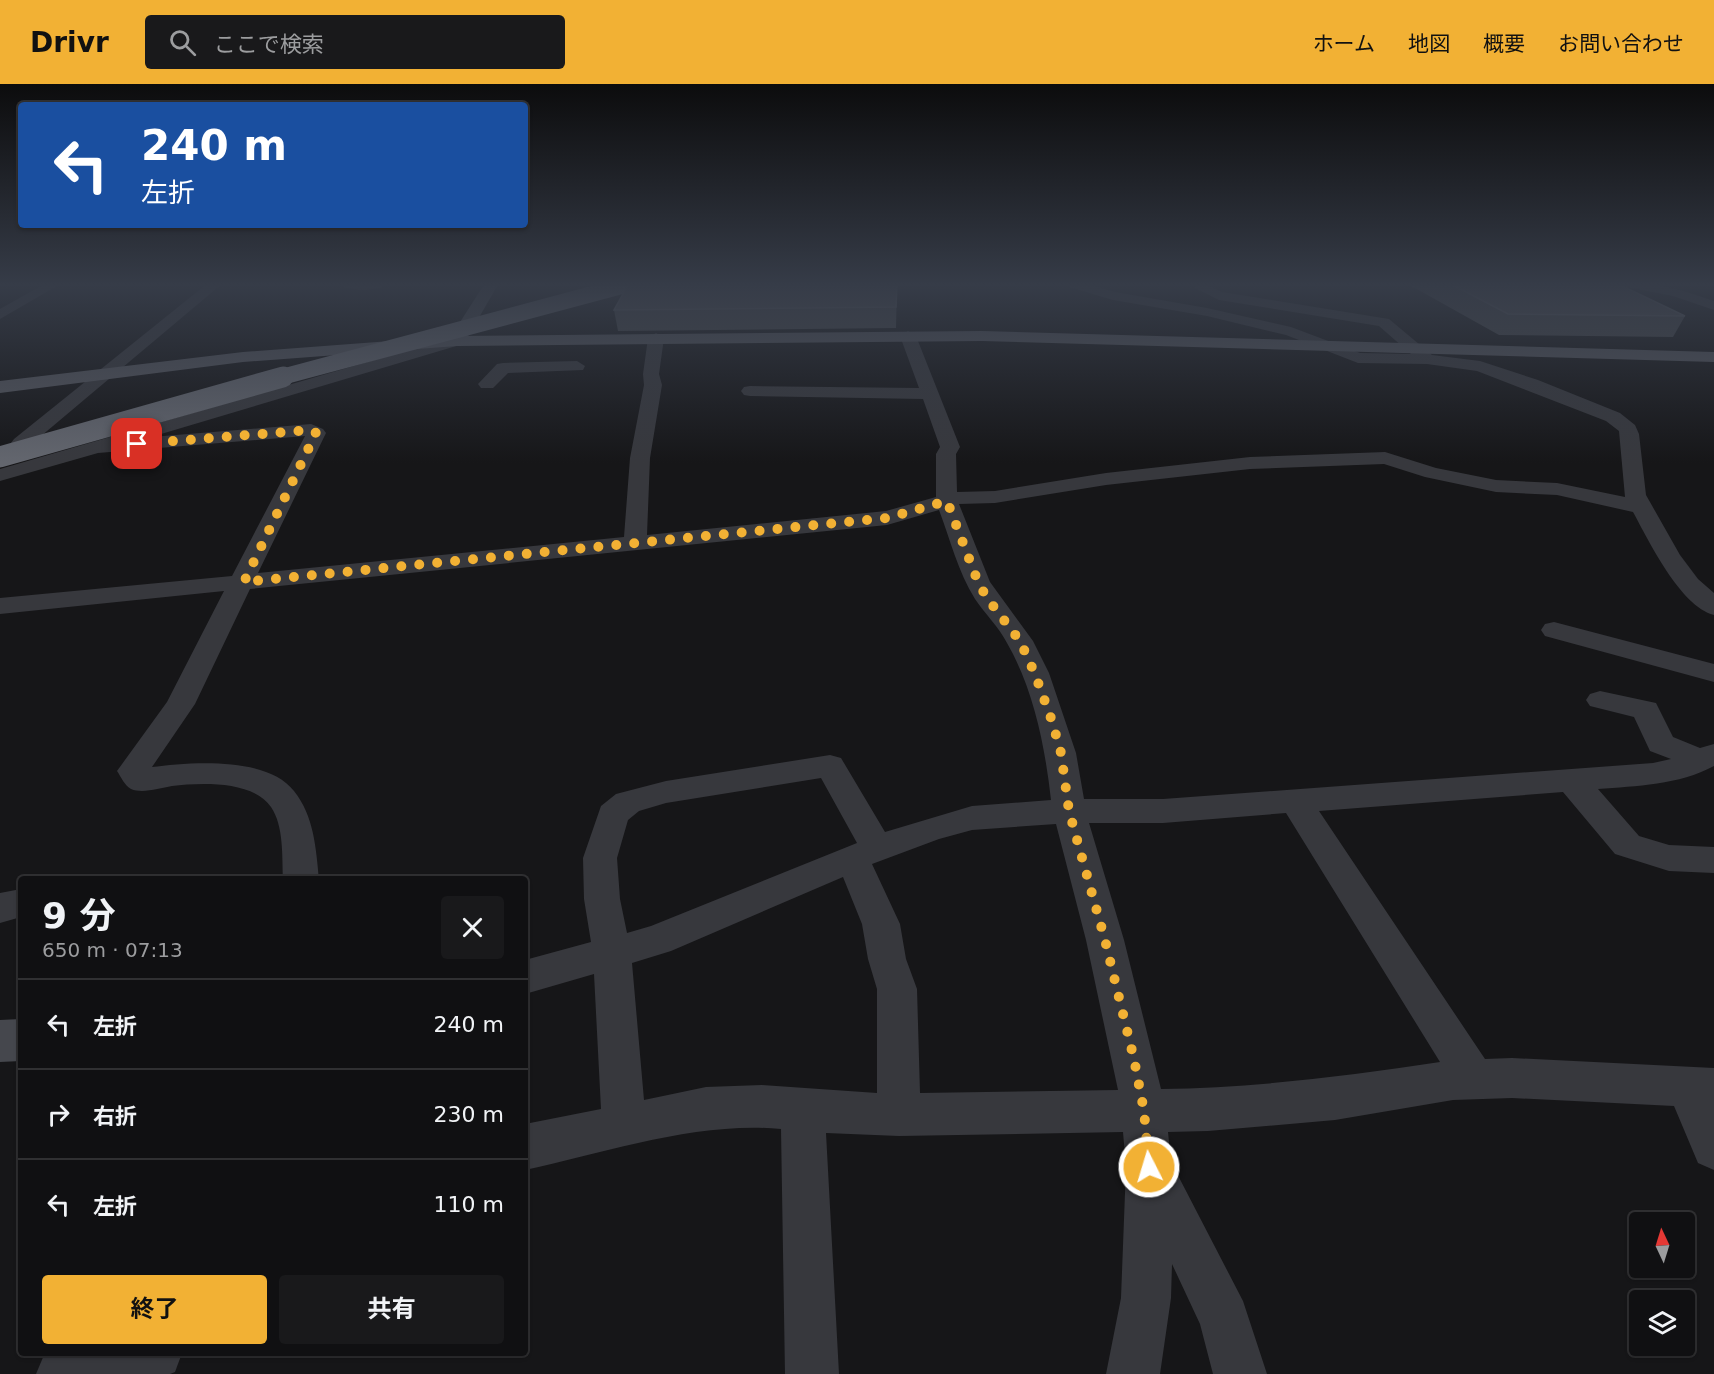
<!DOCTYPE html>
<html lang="ja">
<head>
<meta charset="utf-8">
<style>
	body { margin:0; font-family:"DejaVu Sans","Noto Sans JP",sans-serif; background:#19191b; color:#f1f3f6; height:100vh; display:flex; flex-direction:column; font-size:22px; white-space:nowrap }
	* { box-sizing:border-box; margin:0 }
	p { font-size:20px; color:#9c9d9f }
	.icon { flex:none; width:33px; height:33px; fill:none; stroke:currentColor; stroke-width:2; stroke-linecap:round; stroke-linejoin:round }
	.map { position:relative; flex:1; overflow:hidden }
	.panel { position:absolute; left:18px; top:792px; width:510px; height:480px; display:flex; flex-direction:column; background:#101012; border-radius:6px; box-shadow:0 2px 4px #0004,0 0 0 2px #303032 }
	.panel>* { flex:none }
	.banner { position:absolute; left:18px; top:18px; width:510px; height:126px; border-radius:6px; box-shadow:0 2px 4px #0004,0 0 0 2px #303032; background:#1a4fa0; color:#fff; overflow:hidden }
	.needle { width:39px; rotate:356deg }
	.controls { position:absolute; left:1629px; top:1128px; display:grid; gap:12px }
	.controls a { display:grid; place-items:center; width:66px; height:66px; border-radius:6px; background:#101012; box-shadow:0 2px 4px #0004,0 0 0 2px #303032; font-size:30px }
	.pin { position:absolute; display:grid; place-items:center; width:51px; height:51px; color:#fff; margin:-26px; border-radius:12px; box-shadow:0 3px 9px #0006 }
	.me { position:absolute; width:66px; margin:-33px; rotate:355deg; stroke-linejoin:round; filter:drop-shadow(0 0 4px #0008) }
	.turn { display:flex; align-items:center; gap:21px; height:126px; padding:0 24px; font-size:27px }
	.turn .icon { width:78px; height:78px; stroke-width:2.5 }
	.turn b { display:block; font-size:42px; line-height:51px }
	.round { display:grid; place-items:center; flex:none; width:63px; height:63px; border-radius:6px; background:#19191b }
	.summary { display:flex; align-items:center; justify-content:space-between; height:102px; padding:0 24px }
	h1 { font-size:36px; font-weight:700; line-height:45px }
	.button { display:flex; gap:12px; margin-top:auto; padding:12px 24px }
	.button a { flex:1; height:69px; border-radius:6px; background:#f2b134; color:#111; font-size:24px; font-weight:700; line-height:69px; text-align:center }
	.button a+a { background:#19191b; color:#f1f3f6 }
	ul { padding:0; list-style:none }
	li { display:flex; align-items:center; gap:18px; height:90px; padding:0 24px; border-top:2px solid #303032 }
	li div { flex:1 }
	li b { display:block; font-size:22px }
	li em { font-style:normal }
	header { display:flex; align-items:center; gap:36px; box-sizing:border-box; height:84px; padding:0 30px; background:#f2b134; color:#111 }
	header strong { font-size:28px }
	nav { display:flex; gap:33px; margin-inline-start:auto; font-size:21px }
	.search { width:420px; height:54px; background:#19191b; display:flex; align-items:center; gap:15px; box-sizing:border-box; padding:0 21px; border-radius:6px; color:#9c9d9f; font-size:22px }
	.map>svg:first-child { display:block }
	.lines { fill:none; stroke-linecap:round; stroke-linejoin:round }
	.street { fill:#37383d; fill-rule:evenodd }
	.secondary { fill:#45474d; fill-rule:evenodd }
	.primary { fill:#53555c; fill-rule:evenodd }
	.highway-bridge-far1 { stroke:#63666e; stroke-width:16 }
	.highway-bridge { stroke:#63666e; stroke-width:21 }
	.wall { fill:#47494d }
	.building { fill:#525359; stroke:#5f6168; stroke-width:1.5 }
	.route { stroke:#f2b134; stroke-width:10; stroke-dasharray:0 18 }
</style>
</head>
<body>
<header>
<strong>Drivr</strong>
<div class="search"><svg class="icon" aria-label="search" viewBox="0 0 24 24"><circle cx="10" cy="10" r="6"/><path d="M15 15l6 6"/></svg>ここで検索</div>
<nav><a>ホーム</a><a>地図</a><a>概要</a><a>お問い合わせ</a></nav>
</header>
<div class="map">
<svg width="1714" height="1290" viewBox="0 0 1714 1290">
	<rect width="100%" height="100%" fill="#161618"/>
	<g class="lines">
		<g class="street">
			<polygon points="46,199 62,199 0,235 0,225"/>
			<polygon points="208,199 223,199 28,363 14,363 11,359 14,355"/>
			<path d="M 336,199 L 390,199 C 380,208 346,208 336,199 Z"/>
			<path d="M 1064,199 L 1084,199 L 1115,208 L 1207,224 L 1291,243 L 1360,269 L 1411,270 L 1379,242 L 1219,216 L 1195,204 L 1196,199 L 1210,199 L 1209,202 L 1222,208 L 1389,235 L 1432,271 L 1480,277 L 1538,296 L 1620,329 L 1635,341 L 1639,350 L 1646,411 L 1680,471 L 1698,495 L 1714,509 L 1714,531 C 1680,522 1649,457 1633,428 L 1557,411 L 1496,408 L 1425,393 L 1384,380 L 1250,385 L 1106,401 L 995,419 L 959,420 L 990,498 L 1033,557 L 1049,589 L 1076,669 L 1084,715 L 1163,715 L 1653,679 L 1671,675 L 1650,667 L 1634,633 L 1590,622 L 1586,616 L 1590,610 L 1600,607 L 1656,619 L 1673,653 L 1700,664 L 1714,660 L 1714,682 C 1679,701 1636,702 1598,705 L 1639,752 L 1669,761 L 1714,763 L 1714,789 L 1669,787 L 1615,770 L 1563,708 L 1319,727 L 1485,975 L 1512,974 L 1714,984 L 1714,1086 L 1698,1079 L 1674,1022 L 1512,1014 L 1453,1016 L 1335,1036 L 1208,1047 L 1168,1048 L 1171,1078 L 1243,1217 L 1267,1290 L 1213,1290 L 1200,1240 L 1172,1180 L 1171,1214 L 1160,1290 L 1106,1290 L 1121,1214 L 1126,1083 L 1123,1048 L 899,1052 L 826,1049 L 839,1290 L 785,1290 L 781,1045 C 699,1037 606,1068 525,1086 L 525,1040 L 601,1025 L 594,890 L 525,910 L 525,876 L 591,858 L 584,815 L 583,774 L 601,722 L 616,710 L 666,697 L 830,671 L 841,674 L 885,748 L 972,722 L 1051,716 C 1045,663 1034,606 1007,559 C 999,543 985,530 975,515 C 958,488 950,455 939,426 L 887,441 L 250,505 L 195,620 L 152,683 C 190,678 267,672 294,707 C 314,732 316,764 319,795 L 283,795 C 282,773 284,742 271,723 C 252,696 200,699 172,702 C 159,704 143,710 131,705 C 125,702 121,693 117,687 L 167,618 L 224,507 L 0,530 L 0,514 L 232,492 L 305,352 L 98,369 L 0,397 L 0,385 L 457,252 L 465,257 L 463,260 L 151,353 L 311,340 L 323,345 L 326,349 L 258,489 L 624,453 L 630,374 L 644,301 L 643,290 L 648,254 L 656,249 L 664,254 L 659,290 L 662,301 L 650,374 L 647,451 L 886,427 L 936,413 L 936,370 L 940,363 L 923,315 L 750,312 L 744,311 L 741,307 L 744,303 L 750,302 L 919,304 L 900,252 L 908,247 L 916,252 L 960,363 L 956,370 L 957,408 L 995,407 L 1106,389 L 1250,373 L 1385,368 L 1436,384 L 1496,396 L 1557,399 L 1625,413 L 1619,347 L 1606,337 L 1477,287 L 1427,280 L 1358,279 L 1286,251 L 1207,232 L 1113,216 L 1066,202 ZM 821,694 L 857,759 L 651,842 L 627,849 L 620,815 L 617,774 L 628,736 L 639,727 L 666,719 ZM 1286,729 L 1440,978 C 1347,992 1255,1004 1161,1005 L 1124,856 L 1089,739 L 1163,739 ZM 1056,740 L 1086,856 L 1118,1006 L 920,1009 L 917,905 L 906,875 L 900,840 L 872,780 L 939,755 L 972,746 ZM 843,793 L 862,840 L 868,875 L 877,905 L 877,1009 L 762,1001 L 706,1003 L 644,1016 L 632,879 L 671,867 Z"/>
			<path d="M 1620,199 C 1653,197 1683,206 1714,217 L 1714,226 L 1673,212 L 1627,203 Z"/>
			<polygon points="577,277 585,282 583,286 508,289 493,304 481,304 478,300 497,280 503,279"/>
			<polygon points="1554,538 1714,580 1714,598 1545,552 1541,546 1545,540"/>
			<polygon points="21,805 21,833 0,839 0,809"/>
			<polygon points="49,1269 182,1269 175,1288 170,1290 36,1290 44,1271"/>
		</g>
		<g class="secondary">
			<polygon points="485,199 499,199 463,261 451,261 448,257"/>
			<polygon points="21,935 21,977 0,978 0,936"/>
		</g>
		<polygon class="primary" points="982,247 1714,268 1714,278 982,257 457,262 243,278 0,309 0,297 243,268 457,252"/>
		<polyline class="highway-bridge-far1" points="278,294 633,199"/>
		<polyline class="highway-bridge" points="0,373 283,293"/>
	</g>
	<g class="wall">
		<polygon points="897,199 896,244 618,247 614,226"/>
		<polygon points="1406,199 1616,199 1685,232 1673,253 1499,251"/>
	</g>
	<g class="building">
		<polygon points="629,199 897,199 896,223 614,226"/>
		<polygon points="1449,199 1616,199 1685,232 1508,230"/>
	</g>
	<linearGradient id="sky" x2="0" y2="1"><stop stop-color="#0c0c0d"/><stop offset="0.53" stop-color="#363c48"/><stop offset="1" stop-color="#363c48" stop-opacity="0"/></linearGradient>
	<rect width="1714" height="379" fill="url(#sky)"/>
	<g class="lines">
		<polyline class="route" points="137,360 311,346 316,349 244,498 887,434 947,417 978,498 987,514 1020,557 1035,590 1052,637 1061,669 1069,727 1105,856 1134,975 1144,1027 1149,1083"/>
	</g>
</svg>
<div class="controls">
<a><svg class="needle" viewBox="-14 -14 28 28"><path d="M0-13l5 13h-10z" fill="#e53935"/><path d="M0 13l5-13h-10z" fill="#9c9d9f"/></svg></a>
<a><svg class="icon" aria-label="layers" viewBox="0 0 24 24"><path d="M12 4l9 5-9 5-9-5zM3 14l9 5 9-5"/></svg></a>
</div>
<div class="pin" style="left:137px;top:360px;background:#d93025"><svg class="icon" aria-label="arrive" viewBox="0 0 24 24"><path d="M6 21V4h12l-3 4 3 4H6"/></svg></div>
<svg class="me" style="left:1149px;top:1083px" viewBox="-20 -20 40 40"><circle r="17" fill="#f2b134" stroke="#fff" stroke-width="3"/><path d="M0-11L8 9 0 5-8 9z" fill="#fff"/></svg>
<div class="banner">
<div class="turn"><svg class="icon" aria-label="left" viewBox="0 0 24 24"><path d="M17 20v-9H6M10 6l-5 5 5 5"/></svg><div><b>240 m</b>左折</div></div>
</div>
<section class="panel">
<div class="summary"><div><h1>9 分</h1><p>650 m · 07:13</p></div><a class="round"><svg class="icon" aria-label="close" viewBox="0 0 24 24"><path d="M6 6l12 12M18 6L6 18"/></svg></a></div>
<ul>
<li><svg class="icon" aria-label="left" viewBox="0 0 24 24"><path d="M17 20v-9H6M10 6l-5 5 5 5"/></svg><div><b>左折</b></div><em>240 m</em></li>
<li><svg class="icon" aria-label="right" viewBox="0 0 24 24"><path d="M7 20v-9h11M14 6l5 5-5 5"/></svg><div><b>右折</b></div><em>230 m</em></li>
<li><svg class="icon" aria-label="left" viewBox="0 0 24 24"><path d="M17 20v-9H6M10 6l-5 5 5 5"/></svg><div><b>左折</b></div><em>110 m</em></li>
</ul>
<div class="button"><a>終了</a><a>共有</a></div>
</section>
</div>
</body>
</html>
